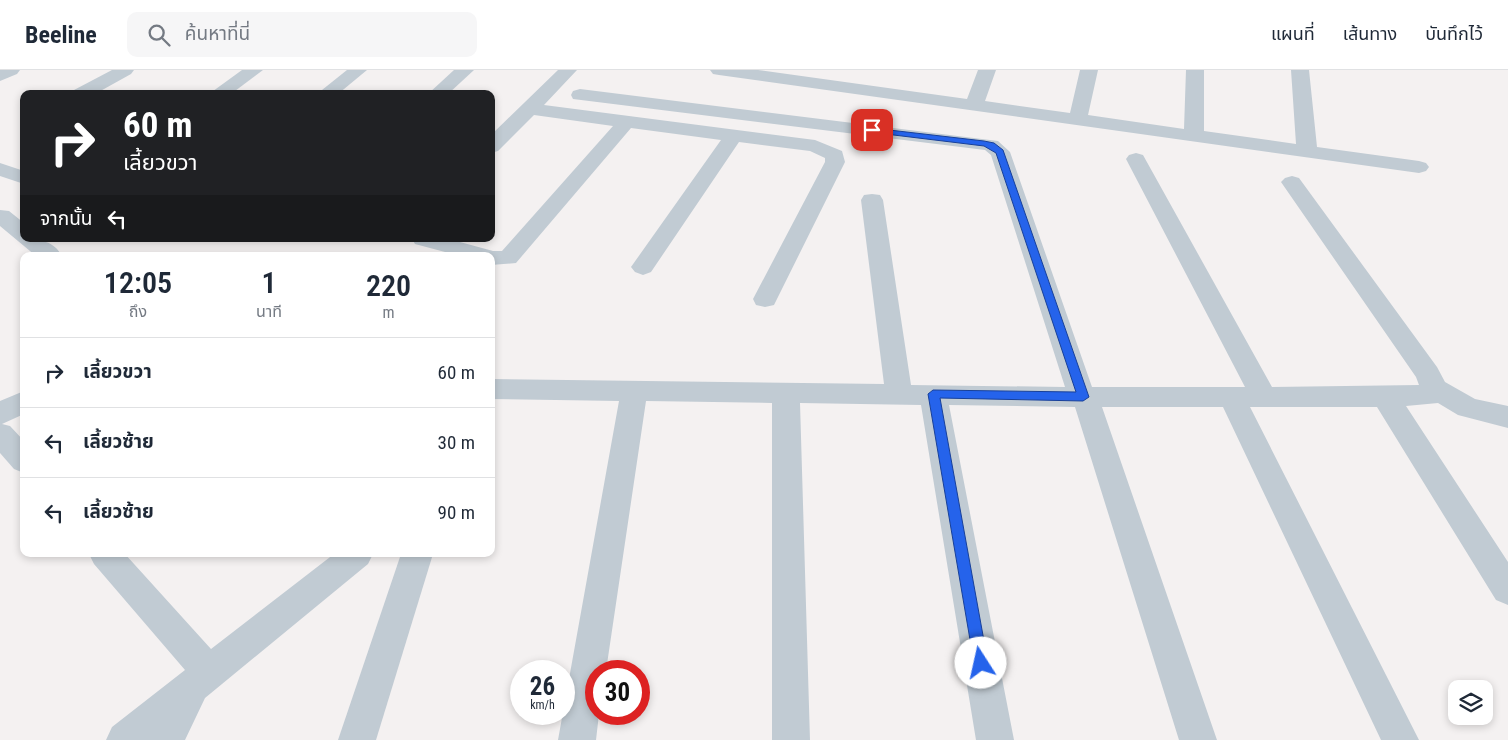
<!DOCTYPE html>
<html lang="th">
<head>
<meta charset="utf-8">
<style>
	body { margin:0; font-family:"Roboto Condensed","Noto Sans Thai",sans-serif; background:#f6f6f7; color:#1f2937; height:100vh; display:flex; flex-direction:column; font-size:19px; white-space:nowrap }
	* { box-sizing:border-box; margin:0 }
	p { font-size:16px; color:#747a83 }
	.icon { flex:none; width:28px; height:28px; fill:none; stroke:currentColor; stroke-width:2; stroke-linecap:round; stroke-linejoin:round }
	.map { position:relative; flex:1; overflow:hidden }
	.side { position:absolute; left:20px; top:182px; width:475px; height:305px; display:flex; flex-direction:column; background:#fff; border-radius:10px; box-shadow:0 2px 8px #0003 }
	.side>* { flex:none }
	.guide { position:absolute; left:20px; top:20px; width:475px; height:152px; border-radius:10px; box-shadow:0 2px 8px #0003; background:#202124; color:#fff; overflow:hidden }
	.controls { position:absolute; left:1448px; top:610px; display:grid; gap:10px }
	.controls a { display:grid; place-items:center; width:45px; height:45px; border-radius:10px; background:#fff; box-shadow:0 2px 8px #0003; font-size:25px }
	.speed { position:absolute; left:510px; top:590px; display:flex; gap:10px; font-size:25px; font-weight:700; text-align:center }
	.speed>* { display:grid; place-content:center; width:65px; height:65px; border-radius:50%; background:#fff; box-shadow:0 2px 8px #0003; line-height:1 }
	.speed small { font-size:12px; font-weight:400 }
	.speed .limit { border:8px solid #d22; background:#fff; color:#111 }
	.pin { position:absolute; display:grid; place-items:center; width:42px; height:42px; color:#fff; margin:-21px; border-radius:10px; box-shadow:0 2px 8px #0006 }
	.me { position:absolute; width:55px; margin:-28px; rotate:350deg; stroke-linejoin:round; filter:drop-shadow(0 0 4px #0008) }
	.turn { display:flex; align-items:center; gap:18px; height:105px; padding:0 20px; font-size:22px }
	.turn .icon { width:65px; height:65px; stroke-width:2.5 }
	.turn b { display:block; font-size:35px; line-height:42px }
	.then { display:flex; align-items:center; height:48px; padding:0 20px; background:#0003; gap:10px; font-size:19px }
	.eta { display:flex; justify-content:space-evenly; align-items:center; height:85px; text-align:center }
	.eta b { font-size:30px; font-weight:600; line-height:35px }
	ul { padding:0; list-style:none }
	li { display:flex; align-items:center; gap:15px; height:70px; padding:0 20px; border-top:1px solid #e0e1e3 }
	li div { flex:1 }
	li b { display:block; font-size:19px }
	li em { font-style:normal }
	header { display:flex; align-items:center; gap:30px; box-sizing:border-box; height:70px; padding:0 25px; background:#fff; border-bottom:1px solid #e0e1e3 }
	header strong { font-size:24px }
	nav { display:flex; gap:28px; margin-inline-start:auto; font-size:18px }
	.search { width:350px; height:45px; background:#f6f6f7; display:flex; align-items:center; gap:12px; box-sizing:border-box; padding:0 18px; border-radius:10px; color:#747a83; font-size:19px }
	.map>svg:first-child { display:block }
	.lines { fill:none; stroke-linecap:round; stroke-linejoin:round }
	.minor { fill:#c1cbd3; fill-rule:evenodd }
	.route { fill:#2563eb; stroke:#184099 }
</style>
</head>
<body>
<header>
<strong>Beeline</strong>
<div class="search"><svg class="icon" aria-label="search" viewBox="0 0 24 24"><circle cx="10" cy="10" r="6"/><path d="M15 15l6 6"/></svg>ค้นหาที่นี่</div>
<nav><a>แผนที่</a><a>เส้นทาง</a><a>บันทึกไว้</a></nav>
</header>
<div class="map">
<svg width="1508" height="670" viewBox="0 0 1508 670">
	<rect width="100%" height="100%" fill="#f4f1f1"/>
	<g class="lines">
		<g class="minor">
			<polygon points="0,0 20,0 17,4 0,11"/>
			<polygon points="112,0 134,0 131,4 95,24 72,24 74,20"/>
			<polygon points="242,0 263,0 231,24 209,24"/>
			<polygon points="347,0 367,0 338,24 317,24"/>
			<polygon points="454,0 474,0 448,24 428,24"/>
			<polygon points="558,0 577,0 544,35 815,70 842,81 845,92 774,235 765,237 756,235 753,229 825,92 825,88 810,81 739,72 651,202 643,205 635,202 631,197 721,70 631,58 516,193 491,195 491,186 460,186 415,174 412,169 449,169 493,181 502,181 613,56 534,45 498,81 491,83 491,65"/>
			<polygon points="710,0 758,0 967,29 978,0 996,0 985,31 1070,43 1080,0 1098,0 1088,45 1184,59 1186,0 1204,0 1204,61 1296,74 1291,0 1309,0 1317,77 1419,91 1426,93 1429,97 1426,101 1419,103 719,5 713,4"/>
			<polygon points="580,19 998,71 1010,82 1092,317 1245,317 1126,89 1129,85 1136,83 1143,85 1272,317 1419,315 1416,307 1281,112 1285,108 1292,106 1299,108 1437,297 1445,312 1475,329 1508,336 1508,358 1458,345 1438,333 1406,336 1508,492 1508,535 1496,530 1377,337 1250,337 1419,670 1381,670 1223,337 1102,337 1217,670 1179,670 1075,337 949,335 1014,670 976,670 921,335 800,333 810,670 772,670 772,333 646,331 606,601 596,601 596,644 599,644 596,670 558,670 619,331 491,329 491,309 884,314 861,130 864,125 872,124 880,125 883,130 911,315 1065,317 991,85 985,80 573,29 571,25 573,21"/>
			<polygon points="0,93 24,101 24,114 0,106"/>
			<path d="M 0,140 L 9,141 L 24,153 L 24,169 C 40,169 54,171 62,186 L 36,186 L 0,156 Z"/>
			<polygon points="24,321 24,344 2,354 10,356 24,371 24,403 14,399 0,383 0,331"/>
			<polygon points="89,484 125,484 211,579 334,484 373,484 368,494 205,628 185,670 106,670 112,657 185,600 94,494"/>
			<polygon points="401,484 433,484 376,670 338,670"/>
		</g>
	</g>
	<polygon class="route" points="872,58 984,71 994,73 1003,80 1089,327 1083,331 940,328 988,593 986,598 981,600 976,598 974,593 928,324 933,320 1076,322 996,83 984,76 869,62 869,58"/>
</svg>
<div class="controls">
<a><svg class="icon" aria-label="layers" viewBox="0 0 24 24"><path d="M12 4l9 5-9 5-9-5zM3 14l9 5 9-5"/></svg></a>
</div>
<div class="speed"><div>26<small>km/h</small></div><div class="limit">30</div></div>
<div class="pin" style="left:872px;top:60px;background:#d93025"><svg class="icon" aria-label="arrive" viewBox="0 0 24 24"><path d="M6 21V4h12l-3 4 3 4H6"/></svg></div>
<svg class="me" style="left:981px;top:593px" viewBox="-20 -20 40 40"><circle r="19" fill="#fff"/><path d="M0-13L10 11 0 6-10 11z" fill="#2563eb"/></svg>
<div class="guide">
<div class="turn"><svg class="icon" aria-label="right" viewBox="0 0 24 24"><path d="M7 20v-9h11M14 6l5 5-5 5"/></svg><div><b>60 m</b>เลี้ยวขวา</div></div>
<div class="then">จากนั้น<svg class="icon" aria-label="left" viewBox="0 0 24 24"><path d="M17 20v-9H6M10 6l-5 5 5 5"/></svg></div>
</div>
<section class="side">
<div class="eta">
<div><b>12:05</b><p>ถึง</p></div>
<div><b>1</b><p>นาที</p></div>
<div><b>220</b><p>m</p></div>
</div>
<ul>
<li><svg class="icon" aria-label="right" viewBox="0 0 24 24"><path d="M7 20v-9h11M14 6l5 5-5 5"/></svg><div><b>เลี้ยวขวา</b></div><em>60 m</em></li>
<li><svg class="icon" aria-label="left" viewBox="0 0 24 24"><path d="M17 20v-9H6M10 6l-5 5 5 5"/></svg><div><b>เลี้ยวซ้าย</b></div><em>30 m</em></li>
<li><svg class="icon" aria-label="left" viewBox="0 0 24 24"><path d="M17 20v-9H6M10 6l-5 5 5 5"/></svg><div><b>เลี้ยวซ้าย</b></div><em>90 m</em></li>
</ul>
</section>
</div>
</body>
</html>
